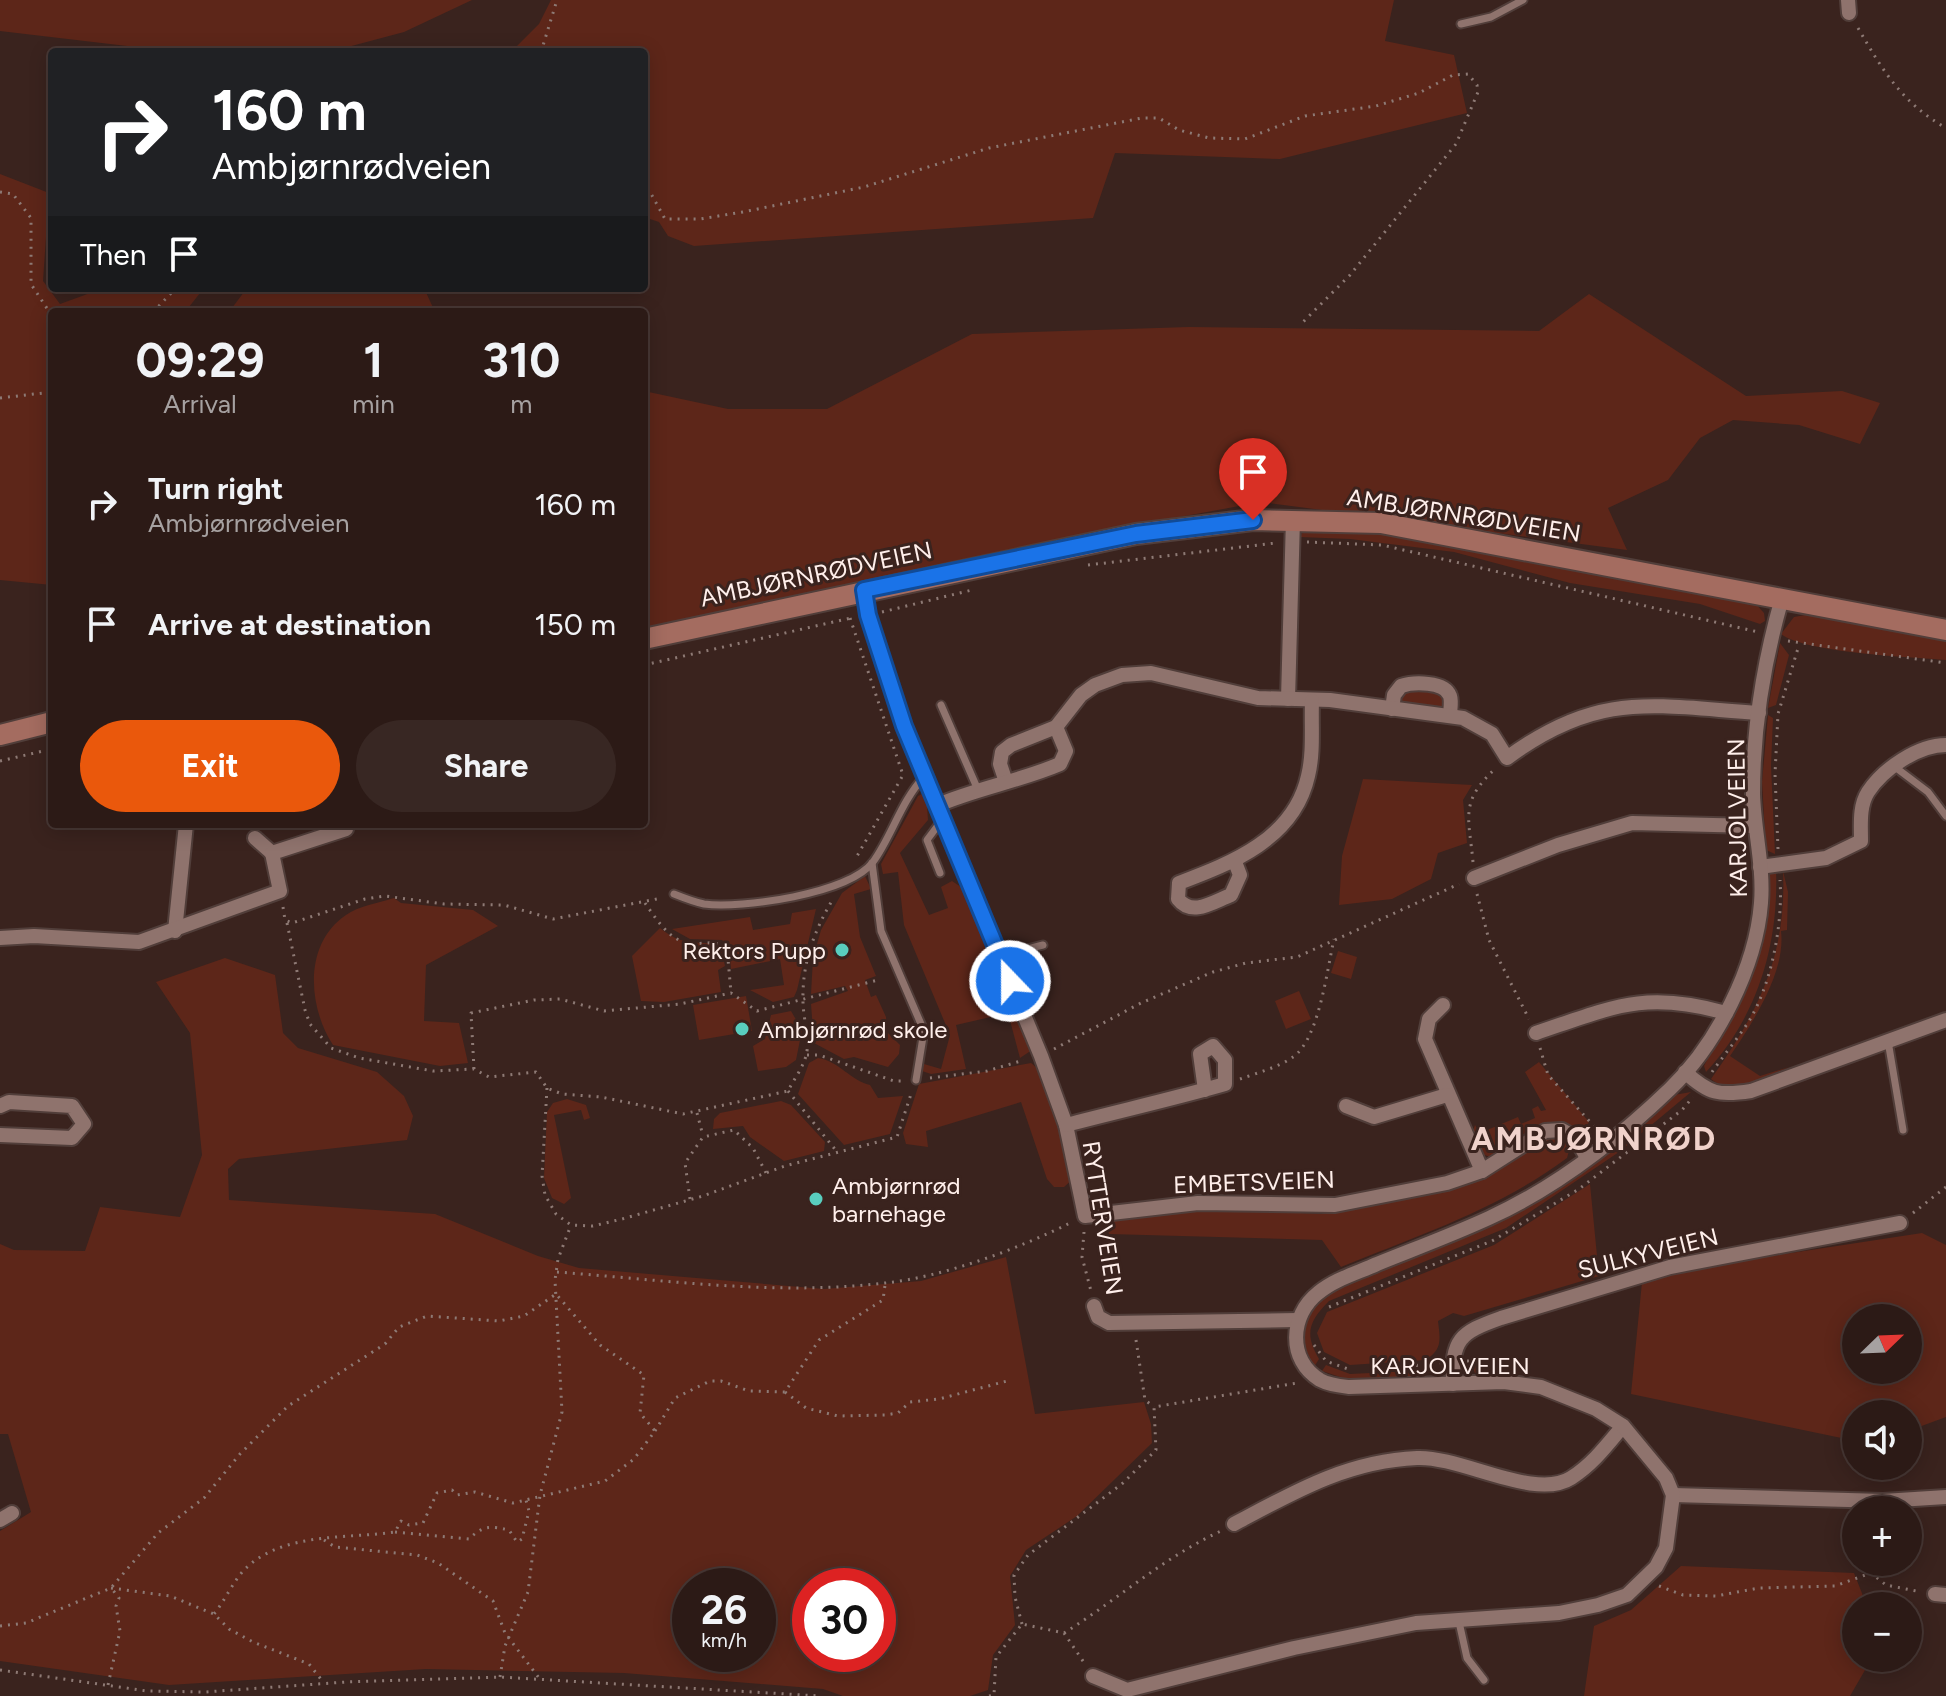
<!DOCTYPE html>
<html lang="en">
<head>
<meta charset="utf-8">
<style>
	body { margin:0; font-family:Figtree,sans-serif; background:#382723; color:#f1f3f6; height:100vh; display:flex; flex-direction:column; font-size:30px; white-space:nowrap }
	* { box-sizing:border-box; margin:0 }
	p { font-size:26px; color:#a6a1a1 }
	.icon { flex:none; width:44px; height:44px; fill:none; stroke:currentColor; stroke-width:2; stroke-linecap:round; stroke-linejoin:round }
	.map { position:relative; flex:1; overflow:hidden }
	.details { position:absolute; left:48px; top:308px; width:600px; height:520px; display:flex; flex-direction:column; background:#2c1a16; border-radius:8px; box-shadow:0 4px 20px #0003,0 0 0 2px #483835 }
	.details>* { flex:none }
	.hud { position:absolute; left:48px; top:48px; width:600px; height:244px; border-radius:8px; box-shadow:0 4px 20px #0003,0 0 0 2px #483835; background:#202124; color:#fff; overflow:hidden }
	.needle { width:52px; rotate:67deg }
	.tools { position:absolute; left:1842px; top:1304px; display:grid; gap:16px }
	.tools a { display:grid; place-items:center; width:80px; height:80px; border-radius:50%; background:#2c1a16; box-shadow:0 4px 20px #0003,0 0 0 2px #483835; font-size:40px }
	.speed { position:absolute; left:672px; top:1568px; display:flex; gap:16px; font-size:40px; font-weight:700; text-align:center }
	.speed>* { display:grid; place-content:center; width:104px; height:104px; border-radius:50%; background:#2c1a16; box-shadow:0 4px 20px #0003,0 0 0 2px #483835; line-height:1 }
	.speed small { font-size:20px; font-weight:400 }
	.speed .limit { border:12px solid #d22; background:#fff; color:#111 }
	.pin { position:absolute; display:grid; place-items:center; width:68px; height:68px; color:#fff; margin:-82px -34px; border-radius:50% 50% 50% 0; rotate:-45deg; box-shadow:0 0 8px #0007 }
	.pin .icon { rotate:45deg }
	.me { position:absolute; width:88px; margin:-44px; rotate:338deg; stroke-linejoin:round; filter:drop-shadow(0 0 6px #0008) }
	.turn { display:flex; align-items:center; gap:28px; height:168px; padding:0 32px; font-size:36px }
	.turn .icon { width:104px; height:104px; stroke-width:2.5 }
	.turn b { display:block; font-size:56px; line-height:68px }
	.then { display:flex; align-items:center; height:76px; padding:0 32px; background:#0003; gap:16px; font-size:30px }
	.eta { display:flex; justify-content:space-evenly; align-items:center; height:136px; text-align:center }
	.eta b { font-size:48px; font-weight:700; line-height:56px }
	.action { display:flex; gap:16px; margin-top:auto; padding:16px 32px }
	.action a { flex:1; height:92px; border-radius:48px; background:#ea580c; color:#fff; font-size:32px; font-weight:700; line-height:92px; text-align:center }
	.action a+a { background:#382723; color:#f1f3f6 }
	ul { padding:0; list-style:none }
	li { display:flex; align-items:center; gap:24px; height:120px; padding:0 32px }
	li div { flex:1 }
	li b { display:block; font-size:30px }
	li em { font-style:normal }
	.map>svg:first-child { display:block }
	.green { fill:#5d2619; fill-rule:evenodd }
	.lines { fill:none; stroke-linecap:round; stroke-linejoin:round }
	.lane-casing { stroke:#513e3a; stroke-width:11 }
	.street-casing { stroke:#513e3a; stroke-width:18 }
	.secondary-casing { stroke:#513e3a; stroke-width:24 }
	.path { stroke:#8e7a75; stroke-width:3; stroke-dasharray:2 6; stroke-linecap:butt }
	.lane { stroke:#8f736d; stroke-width:7 }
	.street { stroke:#8f736d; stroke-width:14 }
	.secondary { stroke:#a46c60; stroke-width:20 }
	.route-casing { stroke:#114b97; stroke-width:20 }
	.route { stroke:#1a73e8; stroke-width:14 }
	.poi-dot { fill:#59cebf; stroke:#3a231e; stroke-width:3 }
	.labels { text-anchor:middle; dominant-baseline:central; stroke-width:6; stroke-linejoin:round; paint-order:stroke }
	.street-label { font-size:24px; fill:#ffefeb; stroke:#3a231e }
	.poi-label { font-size:24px; fill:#ffefeb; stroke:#3a231e; text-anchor:start }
	.district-label { font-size:32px; font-weight:bold; letter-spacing:2px; fill:#f0d2cb; stroke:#3a231e }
</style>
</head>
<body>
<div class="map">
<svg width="1946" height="1696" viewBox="0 0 1946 1696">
	<rect width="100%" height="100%" fill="#3a231e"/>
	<g class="green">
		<polygon points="0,0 472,0 404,32 329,52 178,52 0,31"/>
		<polygon points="551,0 1394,0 1385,41 1454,55 1467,113 1280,159 1115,153 1093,218 694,246 668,236 659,222 644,217 644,52 511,52 539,24"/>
		<polygon points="0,174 49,193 43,281 60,304 104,288 204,288 185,312 52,312 52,585 0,580"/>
		<polygon points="247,288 424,288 435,312 229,312"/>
		<polygon points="1589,294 1746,396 1842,391 1880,403 1860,444 1799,425 1733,420 1700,438 1668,480 1608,508 1627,550 1261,502 1039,543 644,630 644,391 728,409 827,409 972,334 1189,327 1539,331"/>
		<path d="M 1304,530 C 1453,531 1607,574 1754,602 L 1764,613 L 1765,621 L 1760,624 L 1700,604 L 1570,583 L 1454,552 L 1350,539 L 1300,537 Z"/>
		<path d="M 1811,614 L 1946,641 L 1946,660 C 1911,657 1806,653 1781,634 L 1794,617 Z"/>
		<polygon points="1780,643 1789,655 1776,705 1768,708"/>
		<polygon points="1407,688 1436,690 1443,695 1443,708 1435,712 1403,707 1400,693"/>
		<polygon points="1768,715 1773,718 1771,766 1775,854 1766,850 1762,782"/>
		<polygon points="1363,779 1472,785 1463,800 1467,843 1438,853 1431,879 1392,899 1339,905 1342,856"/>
		<polygon points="926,792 928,820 900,853 929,915 948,908 941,887 952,881 967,891 1032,1050 1020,1058 1008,1013 956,1025 966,1069 931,1074 922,1071 924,1064 941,1069 950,1035 904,925 898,872 883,874 881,864 918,796"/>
		<path d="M 1776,869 C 1779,944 1758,1016 1706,1072 L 1704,1066 C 1717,1039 1736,1016 1747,989 C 1763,952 1765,912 1768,872 Z"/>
		<path d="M 1783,871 L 1788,892 L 1787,930 L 1781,931 C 1786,971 1754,1021 1730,1056 L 1760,1076 L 1789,1067 C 1768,1075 1732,1097 1711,1079 C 1758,1013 1787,955 1783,871 Z"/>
		<polygon points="865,876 871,889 854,894 860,937 876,976 865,980 871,997 876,995 886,1017 887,1032 900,1045 899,1054 888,1067 854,1057 844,1059 814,1043 811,1004 848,991 845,986 811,994 813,958 821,930 842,893"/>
		<path d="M 394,898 L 401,903 L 473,910 L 498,926 L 426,965 L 424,1021 L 459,1023 L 468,1063 L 440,1066 L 333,1045 C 308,1007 303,944 346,915 C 358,906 379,903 394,898 Z"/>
		<polygon points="816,909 797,990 794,997 773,1002 750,990 784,985 780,959 731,969 729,947 722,940 690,939 672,929 750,917 753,930 790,924 792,913"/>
		<path d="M 660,928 C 689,952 703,936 721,948 L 725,966 L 718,970 L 721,992 L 664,1002 L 641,1001 L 632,956 Z"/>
		<polygon points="1338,951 1357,957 1351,979 1331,973"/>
		<path d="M 225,958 L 275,975 L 283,1033 L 298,1048 L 377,1072 L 404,1096 L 413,1116 L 407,1140 L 239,1159 L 228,1169 L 229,1200 L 435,1214 L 538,1256 L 579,1268 L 824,1289 L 921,1281 L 1006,1257 L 1035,1414 L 1144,1402 L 1151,1424 L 1152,1443 L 1077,1516 L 1026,1550 L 1010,1576 L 1015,1625 L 993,1655 L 988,1690 L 970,1696 L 843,1696 L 823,1689 L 624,1673 L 426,1669 L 169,1685 L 0,1661 L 0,1531 L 31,1512 L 8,1434 L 0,1434 L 0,1244 L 14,1250 L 85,1251 L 100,1207 L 180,1217 L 202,1155 L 190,1033 L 156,982 ZM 690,1586 L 758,1586 L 758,1654 L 690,1654 ZM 810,1586 L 878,1586 L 878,1654 L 810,1654 Z"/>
		<polygon points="1299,991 1311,1019 1286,1029 1275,1001"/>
		<polygon points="746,996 752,1031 699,1040 693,1005"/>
		<polygon points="791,1011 802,1030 796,1060 786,1067 758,1071 753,1046 765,1039 771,1015"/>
		<path d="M 818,1058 C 839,1061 851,1081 870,1085 L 878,1098 L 903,1096 L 890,1134 L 844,1145 L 798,1094 L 809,1063 Z"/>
		<polygon points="1539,1062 1589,1122 1585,1129 1549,1122 1494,1158 1481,1154 1471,1136 1475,1125 1480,1133 1518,1117 1521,1124 1535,1118 1532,1109 1538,1106 1541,1111 1546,1110 1525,1072"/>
		<path d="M 1031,1063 C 1052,1077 1067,1152 1074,1178 L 1064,1187 L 1054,1187 L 1047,1179 L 1021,1102 L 926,1131 L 928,1147 L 906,1144 L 903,1133 L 919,1084 Z"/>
		<path d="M 1691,1092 L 1619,1152 L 1506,1228 L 1329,1301 C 1309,1321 1304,1334 1319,1359 L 1314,1367 C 1294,1331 1300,1312 1334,1290 L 1520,1210 L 1620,1142 L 1674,1095 Z"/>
		<polygon points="567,1099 586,1105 590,1118 584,1120 581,1110 554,1115 571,1198 564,1204 552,1198 544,1178 547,1112 553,1103"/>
		<polygon points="781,1101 791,1105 825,1142 824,1151 784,1161 750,1137 743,1126 713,1129 714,1119 720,1113"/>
		<path d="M 1547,1138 L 1564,1140 L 1570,1147 L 1567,1158 C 1499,1209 1419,1235 1341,1267 L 1322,1240 L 1109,1234 L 1103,1220 L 1196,1208 L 1321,1214 L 1425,1196 L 1484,1176 Z"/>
		<path d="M 1590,1184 L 1599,1276 L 1464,1316 L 1453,1313 L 1438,1321 C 1440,1339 1443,1350 1425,1360 L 1350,1365 L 1324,1352 L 1317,1333 L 1327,1312 L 1494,1245 Z"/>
		<path d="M 1922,1233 L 1946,1245 L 1946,1417 L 1908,1431 L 1908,1414 L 1856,1414 L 1856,1440 L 1851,1440 L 1631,1394 L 1642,1282 L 1680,1270 ZM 1856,1318 L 1908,1318 L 1908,1370 L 1856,1370 Z"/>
		<polygon points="1326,1365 1350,1374 1431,1370 1425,1376 1346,1379 1322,1371"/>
		<polygon points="1472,1365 1508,1368 1519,1373 1475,1373"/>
		<polygon points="1681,1566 1854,1573 1867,1606 1856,1606 1856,1658 1872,1658 1850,1696 1584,1696 1594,1626 1631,1610"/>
	</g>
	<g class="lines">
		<g class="lane-casing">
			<g id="lane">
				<polyline points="1461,24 1491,17 1523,0"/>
				<polyline points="941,705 978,790"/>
				<polyline points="1895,767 1928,792 1946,816"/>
				<polyline points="872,863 881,931 924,1031 916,1080"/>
				<polyline points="940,873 927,840 942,820"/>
				<path d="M 674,894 C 684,898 694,902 704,904 C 741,909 849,894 873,862 C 892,836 901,801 924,777"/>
				<polyline points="1000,956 1043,945"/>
				<polyline points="1888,1041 1903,1130"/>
				<polyline points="1459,1622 1467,1658 1484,1680"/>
			</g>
		</g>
		<g class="street-casing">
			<g id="street">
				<polyline points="1848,0 1849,13"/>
				<polyline points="864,590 868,615 904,726 1041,1056 1066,1125 1085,1216 1198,1203 1335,1205 1447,1183 1482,1171 1545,1131 1562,1130 1576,1138 1587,1158"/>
				<polyline points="1288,699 1293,519"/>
				<path d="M 1392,709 L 1394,695 L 1401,686 C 1413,682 1445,681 1450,696 C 1452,702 1450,710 1450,716"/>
				<path d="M 1006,782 L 1000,764 L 1002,752 L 1011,745 L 1056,727 L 1081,695 L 1095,685 L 1122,675 L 1151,673 L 1258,698 L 1330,700 L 1463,718 L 1492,734 L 1507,758 C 1599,690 1653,706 1759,713"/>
				<path d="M 938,805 C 978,788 1020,781 1060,764 L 1066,751 L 1056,727"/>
				<polyline points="255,838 272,853"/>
				<path d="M 1235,862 L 1240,875 L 1231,895 C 1213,902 1192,917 1178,899 L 1179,883 C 1232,863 1294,839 1308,776 C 1314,752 1311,726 1312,701"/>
				<path d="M 1760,867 L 1826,858 L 1861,841 C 1861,825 1859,806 1868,792 C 1883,769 1918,745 1946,745"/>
				<polyline points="1474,878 1558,845 1632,823 1754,826"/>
				<polyline points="175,931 186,824"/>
				<polyline points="0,938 34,936 139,942 280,891 272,853 346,829"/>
				<polyline points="1443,1005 1429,1019 1425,1039 1482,1171"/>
				<path d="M 1536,1033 C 1613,1007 1645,990 1726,1013"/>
				<path d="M 1685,1072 C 1709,1094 1719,1096 1751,1091 L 1946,1020"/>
				<polyline points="0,1106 9,1102 72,1106 84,1124 72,1138 0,1135"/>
				<polyline points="1346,1106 1374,1117 1447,1095"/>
				<path d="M 1066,1125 C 1119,1111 1173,1099 1225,1084 L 1225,1060 L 1213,1046 L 1200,1054 L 1205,1090"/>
				<polyline points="1094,1306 1098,1317 1109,1323 1297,1320"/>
				<path d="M 1453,1384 C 1452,1339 1459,1333 1501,1318 L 1670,1267 L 1900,1223"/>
				<polyline points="1673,1495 1883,1501 1946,1497"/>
				<polyline points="0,1520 12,1513"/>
				<path d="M 1234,1524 C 1294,1492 1347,1461 1417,1458 C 1461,1456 1535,1501 1571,1478 C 1593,1464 1607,1445 1623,1426"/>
				<polyline points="1935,1594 1946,1595"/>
				<path d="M 1093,1676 L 1127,1690 L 1294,1648 L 1416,1623 L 1559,1613 L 1598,1605 L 1627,1595 L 1656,1567 L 1666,1548 L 1673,1495 L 1666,1478 L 1623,1426 L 1596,1409 L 1541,1387 L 1504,1382 L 1349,1387 C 1340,1386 1329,1385 1320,1380 C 1287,1360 1290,1315 1318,1293 C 1335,1279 1357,1273 1377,1264 C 1414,1249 1452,1235 1489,1218 C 1555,1188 1618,1139 1670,1089 C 1717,1044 1756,967 1761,903 C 1764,867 1754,830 1753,794 C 1753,728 1764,661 1782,598"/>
			</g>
		</g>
		<g class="secondary-casing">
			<g id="secondary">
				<polyline points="644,639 1136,534 1253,520 1381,523 1946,630"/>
				<polyline points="0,735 52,722"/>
			</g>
		</g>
		<g class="path">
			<path d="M 1858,28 C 1883,71 1902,103 1946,128"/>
			<polyline points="541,52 557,0"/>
			<polyline points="644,181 665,219 700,219 743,212 864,187 989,148 1142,118 1159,118 1179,130 1209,138 1245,139 1305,116 1376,106 1419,93 1453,75 1468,74 1477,85 1478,92 1456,144 1350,275 1302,323"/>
			<polyline points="0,192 13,194 31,218 31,284 52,316"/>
			<polyline points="98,312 118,312"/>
			<polyline points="153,312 176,288"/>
			<polyline points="0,398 52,392"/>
			<polyline points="1307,542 1382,545 1758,632"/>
			<polyline points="1088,565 1276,543"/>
			<polyline points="882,612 972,590"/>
			<polyline points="850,618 903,775 856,858"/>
			<polyline points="1788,641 1946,663"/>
			<polyline points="644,665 851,618"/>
			<polyline points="0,761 52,749"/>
			<polyline points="1778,849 1775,774 1778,714 1799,645"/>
			<path d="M 1473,862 C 1469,817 1459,802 1496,768"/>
			<polyline points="1477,894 1489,940 1529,1019"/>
			<path d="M 645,903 C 655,917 668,939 687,943 C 698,945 709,941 720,944 L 728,959 L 731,993"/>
			<polyline points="283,907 285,920 292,923 365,899 385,896 444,904 504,905 553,919 662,898"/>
			<path d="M 287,923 L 305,1010 L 310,1024 L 331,1048 L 359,1058 L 433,1071 L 474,1069 L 489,1077 L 536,1072 L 547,1088 L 562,1094 L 601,1097 L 683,1114 L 788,1091 C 794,1079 805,1065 807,1051 C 809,1034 803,1018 803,1001 C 802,963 814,931 833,899"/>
			<polyline points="1540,1048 1548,1075 1599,1132"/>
			<polyline points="1054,1049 1141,1003 1213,972 1246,963 1297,957 1459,884"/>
			<polyline points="807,1055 819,1055 894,1081 902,1081"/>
			<polyline points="474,1069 471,1013 534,1000 560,999 604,1011 680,1004 731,993 757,1011 878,980"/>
			<path d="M 1712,1072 C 1724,1055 1738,1038 1749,1021 C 1772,983 1783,923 1780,880"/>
			<polyline points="930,1078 987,1071 1024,1060"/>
			<path d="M 1240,1079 C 1257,1073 1279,1067 1293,1057 C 1319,1039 1327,970 1334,939"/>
			<polyline points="547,1088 542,1176 545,1195 556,1214 571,1225 593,1226 622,1219 703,1196 785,1166 897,1137 912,1091"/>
			<polyline points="788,1091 838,1153"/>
			<polyline points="697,1113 703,1136"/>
			<polyline points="690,1199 685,1163 703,1137 734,1130 753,1148 766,1173"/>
			<polyline points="1913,1213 1946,1187"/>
			<polyline points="1084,1232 1082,1257 1091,1291"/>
			<path d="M 557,1272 C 664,1280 777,1296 885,1283 C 943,1277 1018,1249 1070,1223"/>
			<polyline points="1329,1307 1492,1241 1579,1189 1682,1110 1693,1097"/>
			<polyline points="1136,1340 1145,1400 1154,1407"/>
			<polyline points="1314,1345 1326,1361 1348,1369"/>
			<polyline points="1467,1361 1501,1361 1523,1368"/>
			<polyline points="1392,1368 1440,1363"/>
			<polyline points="785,1392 806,1408 838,1416 885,1415 898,1413 910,1402 939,1399 1007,1381"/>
			<polyline points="655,1431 675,1398 710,1381 721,1381 749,1391 785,1392 819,1340 883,1300 885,1285"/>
			<path d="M 395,1532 L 469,1539 C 483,1525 490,1526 509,1530 L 517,1542 L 522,1539 L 529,1511 L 526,1500"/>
			<polyline points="324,1540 335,1547 417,1555 438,1563 493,1601 505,1633 539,1678"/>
			<polyline points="1659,1586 1683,1595 1716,1596 1759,1588 1835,1586 1871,1573 1886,1585 1921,1592"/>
			<polyline points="111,1588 170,1596 214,1614 229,1629 253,1642 309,1664 324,1683"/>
			<polyline points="1022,1624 1015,1597 1014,1575 1028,1555 1123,1483 1156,1450 1154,1407 1297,1383"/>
			<path d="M 0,1626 L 26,1623 L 111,1588 L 158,1533 L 204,1498 L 240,1454 L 288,1406 L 385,1344 L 399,1327 L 427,1316 L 499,1321 L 524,1316 L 556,1294 L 600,1345 L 644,1375 L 640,1413 L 655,1431 L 634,1459 L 605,1481 L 513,1503 L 475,1492 L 457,1495 L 452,1490 L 437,1493 L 423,1523 L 409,1525 L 401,1521 L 395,1532 C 346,1539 284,1532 246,1568 C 233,1581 226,1599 214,1614"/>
			<path d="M 1064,1633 C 1117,1600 1164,1557 1221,1531"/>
			<polyline points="0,1670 147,1691 205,1692 346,1682 500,1677 820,1696"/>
			<polyline points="500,1677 505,1646 528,1592 540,1495 562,1412 555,1280 558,1259 571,1225"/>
			<polyline points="108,1685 120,1631 116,1606 119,1598 112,1589"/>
			<polyline points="989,1696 994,1695 996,1657 1022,1624 1064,1633 1085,1664"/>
		</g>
		<use href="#lane" class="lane"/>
		<use href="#street" class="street"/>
		<use href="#secondary" class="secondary"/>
	</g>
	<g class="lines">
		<g class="route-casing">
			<polyline id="route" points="1010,981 904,726 868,615 864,590 1136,534 1253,520"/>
		</g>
		<use href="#route" class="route"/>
	</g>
	<g class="poi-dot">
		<circle cx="842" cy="950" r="8"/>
		<circle cx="742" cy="1029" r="8"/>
		<circle cx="816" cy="1199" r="8"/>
	</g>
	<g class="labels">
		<g class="street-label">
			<text transform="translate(1464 515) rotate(9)">AMBJØRNRØDVEIEN</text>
			<text transform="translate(816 574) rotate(-12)">AMBJØRNRØDVEIEN</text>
			<text transform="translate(1737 818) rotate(-91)">KARJOLVEIEN</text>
			<text transform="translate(1254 1182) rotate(-2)">EMBETSVEIEN</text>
			<text transform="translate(1103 1218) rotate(81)">RYTTERVEIEN</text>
			<text transform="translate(1648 1253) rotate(-14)">SULKYVEIEN</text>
			<text x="1450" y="1365">KARJOLVEIEN</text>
		</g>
		<g class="poi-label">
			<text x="826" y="950" text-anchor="end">Rektors Pupp</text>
			<text x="758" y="1029">Ambjørnrød skole</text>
			<text x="832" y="1185">Ambjørnrød<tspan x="832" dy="28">barnehage</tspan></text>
		</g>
		<g class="district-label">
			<text x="1594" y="1139">AMBJØRNRØD</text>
		</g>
	</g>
</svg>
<div class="tools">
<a><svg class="needle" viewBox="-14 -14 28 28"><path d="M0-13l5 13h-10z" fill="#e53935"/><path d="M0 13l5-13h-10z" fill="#a6a1a1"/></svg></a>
<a><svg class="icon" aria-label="sound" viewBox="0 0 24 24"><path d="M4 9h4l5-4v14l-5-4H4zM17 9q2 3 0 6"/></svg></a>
<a>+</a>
<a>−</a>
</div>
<div class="speed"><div>26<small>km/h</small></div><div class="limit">30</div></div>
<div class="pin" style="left:1253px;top:520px;background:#d93025"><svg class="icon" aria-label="arrive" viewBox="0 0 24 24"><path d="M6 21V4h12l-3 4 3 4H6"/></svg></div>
<svg class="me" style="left:1010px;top:981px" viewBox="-20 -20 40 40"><circle r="17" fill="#1a73e8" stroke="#fff" stroke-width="3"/><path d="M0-11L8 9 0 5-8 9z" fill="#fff"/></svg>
<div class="hud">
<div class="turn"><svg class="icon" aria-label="right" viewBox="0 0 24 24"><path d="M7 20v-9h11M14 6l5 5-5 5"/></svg><div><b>160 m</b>Ambjørnrødveien</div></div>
<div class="then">Then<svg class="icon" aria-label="arrive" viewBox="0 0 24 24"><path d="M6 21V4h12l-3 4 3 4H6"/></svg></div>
</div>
<section class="details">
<div class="eta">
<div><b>09:29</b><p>Arrival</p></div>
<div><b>1</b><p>min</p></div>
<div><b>310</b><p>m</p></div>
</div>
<ul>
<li><svg class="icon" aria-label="right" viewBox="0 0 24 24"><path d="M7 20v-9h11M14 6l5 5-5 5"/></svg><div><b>Turn right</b><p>Ambjørnrødveien</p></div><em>160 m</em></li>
<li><svg class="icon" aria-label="arrive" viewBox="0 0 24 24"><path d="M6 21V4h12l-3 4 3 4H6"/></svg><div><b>Arrive at destination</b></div><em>150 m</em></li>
</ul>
<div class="action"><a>Exit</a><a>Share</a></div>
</section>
</div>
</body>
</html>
